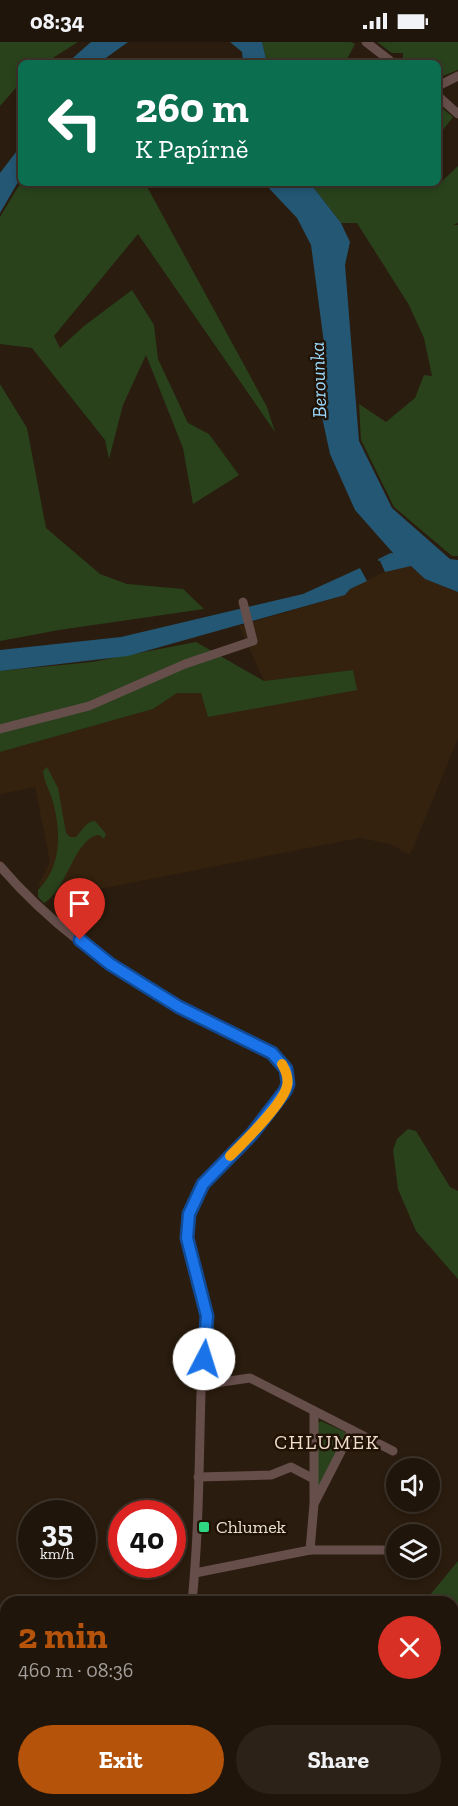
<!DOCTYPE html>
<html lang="en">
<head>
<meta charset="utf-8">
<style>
	body { margin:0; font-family:"Zilla Slab",serif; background:#2d2218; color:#f1f3f6; height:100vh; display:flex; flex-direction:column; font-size:22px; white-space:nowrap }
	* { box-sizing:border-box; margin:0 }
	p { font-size:20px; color:#a29f9c }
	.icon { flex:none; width:33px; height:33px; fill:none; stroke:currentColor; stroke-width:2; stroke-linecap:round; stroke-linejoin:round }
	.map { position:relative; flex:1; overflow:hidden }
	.side { position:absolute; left:0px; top:1554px; width:459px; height:210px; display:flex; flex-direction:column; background:#20150a; border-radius:18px 18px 0 0; box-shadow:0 3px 9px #0003,0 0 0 2px #3d342b }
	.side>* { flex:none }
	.hud { position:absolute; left:18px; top:18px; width:423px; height:126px; border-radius:9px; box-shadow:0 3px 9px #0003,0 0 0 2px #3d342b; background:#0b6e4f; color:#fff; overflow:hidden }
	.buttons { position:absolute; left:386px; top:1416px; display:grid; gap:12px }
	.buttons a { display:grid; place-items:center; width:54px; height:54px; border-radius:50%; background:#20150a; box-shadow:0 3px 9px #0003,0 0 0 2px #3d342b; font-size:30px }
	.speed { position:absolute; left:18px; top:1458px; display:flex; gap:12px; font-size:30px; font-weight:700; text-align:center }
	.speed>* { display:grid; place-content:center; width:78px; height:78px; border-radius:50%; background:#20150a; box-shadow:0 3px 9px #0003,0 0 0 2px #3d342b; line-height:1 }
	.speed small { font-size:15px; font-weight:400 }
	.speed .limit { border:9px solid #d22; background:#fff; color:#111 }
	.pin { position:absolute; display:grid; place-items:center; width:51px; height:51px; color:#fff; margin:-62px -26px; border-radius:50% 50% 50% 0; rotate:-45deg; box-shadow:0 0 6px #0007 }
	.pin .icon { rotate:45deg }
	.me { position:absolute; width:66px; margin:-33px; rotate:5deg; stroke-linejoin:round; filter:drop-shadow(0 0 4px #0008) }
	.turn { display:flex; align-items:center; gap:21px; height:126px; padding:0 18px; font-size:27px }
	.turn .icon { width:78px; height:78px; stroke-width:2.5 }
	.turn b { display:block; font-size:42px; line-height:51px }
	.round { display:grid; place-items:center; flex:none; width:63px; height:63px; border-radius:32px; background:#2d2218 }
	.head { display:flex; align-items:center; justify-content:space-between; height:102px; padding:0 18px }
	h1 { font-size:36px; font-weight:700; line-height:45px; color:#b45309 }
	.button { display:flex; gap:12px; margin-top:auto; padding:12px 18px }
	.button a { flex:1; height:69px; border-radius:36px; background:#b45309; color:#fff; font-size:24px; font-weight:700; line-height:69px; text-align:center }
	.button a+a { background:#2d2218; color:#f1f3f6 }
	.status { display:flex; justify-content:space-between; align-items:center; height:42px; padding:0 30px; background:#20150a; direction:ltr }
	.status svg { height:16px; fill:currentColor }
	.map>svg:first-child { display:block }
	.built { fill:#35220e }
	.green { fill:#29421c }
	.water { fill:#235773 }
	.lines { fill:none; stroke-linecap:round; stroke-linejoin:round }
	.stream { stroke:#235773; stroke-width:2 }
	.minor { stroke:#664e4b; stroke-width:9 }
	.route-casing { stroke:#114b97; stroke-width:15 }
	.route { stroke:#1a73e8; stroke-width:10 }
	.slow { stroke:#f59e0b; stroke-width:10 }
	.poi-dot { fill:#2ed883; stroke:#201305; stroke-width:2 }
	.labels { text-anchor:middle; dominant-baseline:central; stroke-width:5; stroke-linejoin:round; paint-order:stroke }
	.poi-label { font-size:18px; fill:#e9e0d6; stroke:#201305; text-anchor:start }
	.water-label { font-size:20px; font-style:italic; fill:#9bd9fd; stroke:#201305 }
	.neighbourhood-label { font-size:20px; letter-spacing:1.5px; fill:#f2decc; stroke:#201305 }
</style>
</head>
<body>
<div class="status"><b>08:34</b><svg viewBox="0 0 49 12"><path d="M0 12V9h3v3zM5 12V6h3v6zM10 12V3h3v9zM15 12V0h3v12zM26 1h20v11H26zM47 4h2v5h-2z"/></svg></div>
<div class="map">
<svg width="458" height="1764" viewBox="0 0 458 1764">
	<rect width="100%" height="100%" fill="#2a1c0e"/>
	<polygon class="built" points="411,524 425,537 458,550 458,696 410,813 390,802 359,796 58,855 38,844 50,820 35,745 0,752 0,710 153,667 177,651 201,651 208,675 353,628 264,639 239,584 345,553 350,547 386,529"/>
	<g class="green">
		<polygon points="0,0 78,0 45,21 21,21 21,40 0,64"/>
		<polygon points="262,0 351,0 355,2 345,21 267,21"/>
		<polygon points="377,0 458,0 458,28 438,36 438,21 403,21 403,11 392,11"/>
		<polygon points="438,63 453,75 438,94"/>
		<polygon points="458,124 458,181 453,183 458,183 458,514 452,514 394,465 361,398 359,362 386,380 415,356 424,333 432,334 424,296 409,263 357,181 341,181 310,141 433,141 438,143"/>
		<polygon points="21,140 145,141 267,365 275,390 138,192 54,294 60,306 84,284 132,248 154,283 158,317 188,381 209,392 239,433 193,462 183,406 146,313 123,363 109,417 105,398 32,306 0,302 0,175"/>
		<polygon points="0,342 27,386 46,486 100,532 127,542 183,547 204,567 59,588 0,599"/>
		<polygon points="196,600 264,639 353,628 357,648 208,675 201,651 177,651 153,667 0,710 0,629 92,620"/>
		<path d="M 47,725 L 58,746 L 66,791 L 70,795 L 76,795 C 82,789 86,779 95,779 L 106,792 L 104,797 L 99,793 C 75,795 66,850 44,861 L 38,855 L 38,848 C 62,825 61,789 53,760 C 50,749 44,740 43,729 Z"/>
		<polygon points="408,1087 416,1089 450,1145 458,1149 458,1237 416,1189 398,1147 393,1108 397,1097"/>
		<polygon points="321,1379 345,1390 346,1396 316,1456 317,1382"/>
		<polygon points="458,1519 458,1764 417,1764 423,1758 453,1758 453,1560 425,1559"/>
	</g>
	<g class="water">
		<polygon points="91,0 128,0 99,21 67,21"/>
		<polygon points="230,0 262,0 267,21 243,21 242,10"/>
		<polygon points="21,98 21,135 0,171 0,131 16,110"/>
		<polygon points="264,141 310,141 341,181 350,200 345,223 359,399 392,466 450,517 458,518 458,550 425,537 411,524 385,530 380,519 393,511 355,468 330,412 322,375 324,301 311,203 297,176"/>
		<polygon points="360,526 367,539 350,547 345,553 128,614 0,629 0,608 121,595 303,552"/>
	</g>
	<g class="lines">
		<polyline class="stream" points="379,518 391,512 394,515"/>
		<g class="minor">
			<polyline points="366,0 393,21"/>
			<polyline points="438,44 458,34"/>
			<polyline points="438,54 458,72"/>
			<polyline points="0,687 89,664 185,622 253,599 243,560"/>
			<path d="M 0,824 C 49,882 112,927 178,965 C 203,979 264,999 280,1019 C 287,1027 290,1039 285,1049 C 263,1093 200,1125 189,1173 C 181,1209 206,1242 207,1277 C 208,1302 202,1326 201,1351 C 199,1420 199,1491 192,1560"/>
			<polyline points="201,1343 250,1336 393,1409"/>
			<polyline points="314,1369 314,1459"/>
			<polyline points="198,1435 271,1433 291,1425 312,1436"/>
			<polyline points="310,1508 314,1462 352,1388"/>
			<polyline points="195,1531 310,1508 396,1508"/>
			<polyline points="171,1764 171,1758"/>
		</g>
	</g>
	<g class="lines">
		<g class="route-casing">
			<polyline id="route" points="80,898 110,922 179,965 272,1011 286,1027 288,1042 285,1049 252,1092 203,1142 189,1172 187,1196 207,1274 204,1317"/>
		</g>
		<use href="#route" class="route"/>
		<path class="slow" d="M 230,1114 C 244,1100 283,1062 287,1044 C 289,1036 286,1029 282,1022"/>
	</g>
	<rect class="poi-dot" x="198" y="1479" width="12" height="12" rx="3"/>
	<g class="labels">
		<g class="poi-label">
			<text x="216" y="1485">Chlumek</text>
		</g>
		<g class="water-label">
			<text transform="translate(318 338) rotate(-92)">Berounka</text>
		</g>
		<g class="neighbourhood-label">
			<text x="327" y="1400">CHLUMEK</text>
		</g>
	</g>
</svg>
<div class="buttons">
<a><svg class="icon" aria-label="sound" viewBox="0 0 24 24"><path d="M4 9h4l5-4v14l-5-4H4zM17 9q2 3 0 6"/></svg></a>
<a><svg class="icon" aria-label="layers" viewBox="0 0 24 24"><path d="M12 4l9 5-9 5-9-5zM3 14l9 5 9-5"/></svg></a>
</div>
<div class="speed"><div>35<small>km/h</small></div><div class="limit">40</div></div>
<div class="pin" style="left:80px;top:898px;background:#d93025"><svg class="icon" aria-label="arrive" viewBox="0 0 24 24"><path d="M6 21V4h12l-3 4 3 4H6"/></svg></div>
<svg class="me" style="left:204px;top:1317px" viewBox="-20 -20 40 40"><circle r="19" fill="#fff"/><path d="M0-13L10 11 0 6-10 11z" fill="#1a73e8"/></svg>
<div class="hud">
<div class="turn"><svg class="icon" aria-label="left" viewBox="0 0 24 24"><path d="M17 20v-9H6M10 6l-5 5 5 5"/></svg><div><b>260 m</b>K Papírně</div></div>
</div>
<section class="side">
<div class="head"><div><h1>2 min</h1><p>460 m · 08:36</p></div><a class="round" style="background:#d93025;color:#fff"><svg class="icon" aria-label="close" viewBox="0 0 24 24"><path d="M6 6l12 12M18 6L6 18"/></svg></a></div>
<div class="button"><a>Exit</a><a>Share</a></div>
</section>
</div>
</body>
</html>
